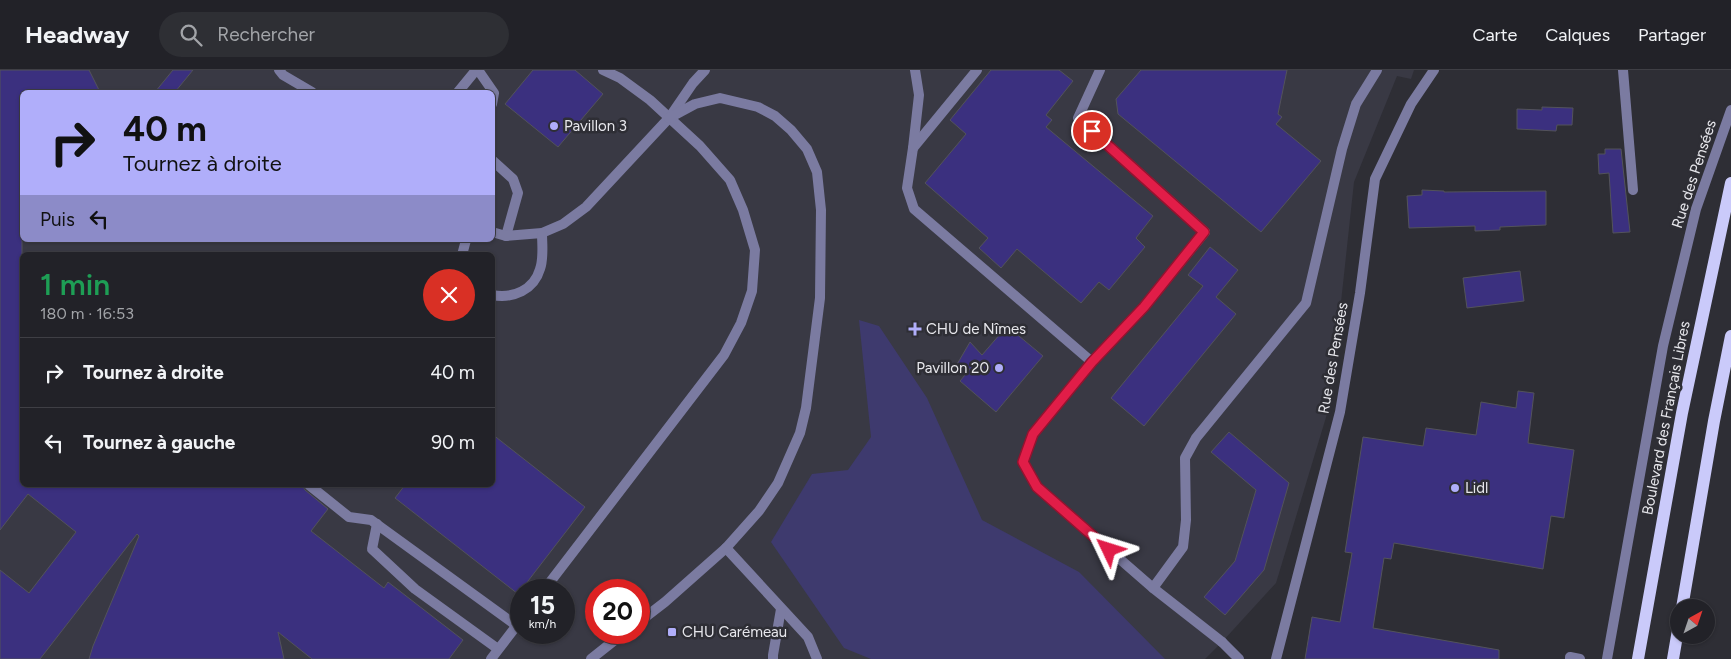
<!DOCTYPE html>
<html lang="fr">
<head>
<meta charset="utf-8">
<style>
	body { margin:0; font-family:Figtree,sans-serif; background:#2e2f34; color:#f1f3f6; height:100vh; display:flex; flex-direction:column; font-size:19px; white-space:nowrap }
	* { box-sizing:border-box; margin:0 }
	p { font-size:16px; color:#a2a4a8 }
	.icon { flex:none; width:28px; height:28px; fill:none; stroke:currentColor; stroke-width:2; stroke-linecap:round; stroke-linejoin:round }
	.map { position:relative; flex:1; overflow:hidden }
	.side { position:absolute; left:20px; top:182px; width:475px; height:235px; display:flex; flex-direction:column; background:#222228; border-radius:8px; box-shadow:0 1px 4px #0004,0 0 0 1px #3f3f45 }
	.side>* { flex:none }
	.top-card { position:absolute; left:20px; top:20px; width:475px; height:152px; border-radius:8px; box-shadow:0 1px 4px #0004,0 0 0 1px #3f3f45; background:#b0aefa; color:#111; overflow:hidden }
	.needle { width:32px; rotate:40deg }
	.buttons { position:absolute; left:1670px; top:529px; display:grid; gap:10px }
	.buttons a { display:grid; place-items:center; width:45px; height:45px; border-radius:50%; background:#222228; box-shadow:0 1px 4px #0004,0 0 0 1px #3f3f45; font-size:25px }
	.speed { position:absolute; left:510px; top:509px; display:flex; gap:10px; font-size:25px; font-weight:700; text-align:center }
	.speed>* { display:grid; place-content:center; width:65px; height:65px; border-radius:50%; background:#222228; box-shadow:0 1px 4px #0004,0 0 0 1px #3f3f45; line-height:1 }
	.speed small { font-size:12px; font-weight:400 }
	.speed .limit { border:8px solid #d22; background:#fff; color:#111 }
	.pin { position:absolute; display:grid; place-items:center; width:42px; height:42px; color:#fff; margin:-21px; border:2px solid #fff; border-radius:50%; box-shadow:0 1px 5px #0007 }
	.me { position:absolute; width:55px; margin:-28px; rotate:311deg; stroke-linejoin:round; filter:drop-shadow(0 0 4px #0008) }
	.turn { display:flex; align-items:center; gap:18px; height:105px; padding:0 20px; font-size:22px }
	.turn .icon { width:65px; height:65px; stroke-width:2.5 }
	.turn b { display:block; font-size:35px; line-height:42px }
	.then { display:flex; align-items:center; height:48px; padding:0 20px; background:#0003; gap:10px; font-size:19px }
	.round { display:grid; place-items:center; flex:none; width:52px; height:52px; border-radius:26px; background:#2e2f34 }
	.head { display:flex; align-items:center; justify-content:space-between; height:85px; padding:0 20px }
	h1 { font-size:30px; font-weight:600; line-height:38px; color:#1e9e55 }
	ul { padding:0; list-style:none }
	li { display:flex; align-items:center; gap:15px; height:70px; padding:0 20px; border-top:1px solid #3f3f45 }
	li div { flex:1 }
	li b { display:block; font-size:19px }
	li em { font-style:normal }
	header { display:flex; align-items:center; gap:30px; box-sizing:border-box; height:70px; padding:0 25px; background:#222228; border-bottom:1px solid #3f3f45 }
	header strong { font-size:24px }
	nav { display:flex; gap:28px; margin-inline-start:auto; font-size:18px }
	.search { width:350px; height:45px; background:#2e2f34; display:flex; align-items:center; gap:12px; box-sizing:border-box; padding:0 18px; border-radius:28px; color:#a2a4a8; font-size:19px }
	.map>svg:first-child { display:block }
	.built { fill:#393944; fill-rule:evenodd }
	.green { fill:#3e3a6e }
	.building { fill:#3b307f; stroke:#53535b }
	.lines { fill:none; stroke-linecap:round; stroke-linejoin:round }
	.service { stroke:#7b7ba1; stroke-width:10 }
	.minor { stroke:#7b7ba1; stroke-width:10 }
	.primary { stroke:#cacafa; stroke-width:12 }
	.route-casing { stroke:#92132f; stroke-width:12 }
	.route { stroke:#e11d48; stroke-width:9 }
	.poi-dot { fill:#b0aefa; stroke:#2e2e35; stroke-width:2 }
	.labels { text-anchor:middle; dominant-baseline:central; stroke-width:5; stroke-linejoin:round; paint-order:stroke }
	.poi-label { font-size:15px; fill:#e7e7ec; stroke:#2e2e35; text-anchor:start }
	.street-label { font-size:15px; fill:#e7e7ec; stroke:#2e2e35 }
</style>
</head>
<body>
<header>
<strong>Headway</strong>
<div class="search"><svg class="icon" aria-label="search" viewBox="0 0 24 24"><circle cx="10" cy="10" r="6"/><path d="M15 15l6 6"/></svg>Rechercher</div>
<nav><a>Carte</a><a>Calques</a><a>Partager</a></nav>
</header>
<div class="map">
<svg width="1731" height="589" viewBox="0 0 1731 589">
	<rect width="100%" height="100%" fill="#2e2e35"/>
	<path class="built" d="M 0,0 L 1414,0 L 1411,9 L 1397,6 L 1354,112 L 1330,334 L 1276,513 L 1222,572 L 1205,589 L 0,589 ZM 22,22 L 492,22 L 492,170 L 22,170 ZM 22,185 L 492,185 L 492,415 L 22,415 ZM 521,520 L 564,520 L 564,562 L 521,562 ZM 596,520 L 639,520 L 639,562 L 596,562 Z"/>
	<polygon class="green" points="859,250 879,256 927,328 982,450 1079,502 1165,589 871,589 844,578 771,472 812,404 848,400 871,367"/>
	<g class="building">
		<polygon points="0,0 89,0 100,22 22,22 22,415 302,415 305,420 328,439 311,461 384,518 388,512 463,570 449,589 312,589 278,562 284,589 89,589 93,576 139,466 137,464 40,589 0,589 0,500 29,523 76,462 28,424 0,460"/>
		<polygon points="173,0 193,0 175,22 155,22"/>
		<polygon points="533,0 575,0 603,24 558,77 505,34"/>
		<polygon points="991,0 1059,0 1073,11 1046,45 1052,50 1046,57 1153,146 1136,168 1145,177 1109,220 1099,212 1081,233 1017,179 1001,198 979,178 988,168 925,113 966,64 950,50"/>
		<polygon points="1141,0 1287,0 1278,44 1282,47 1276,54 1321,91 1261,162 1118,44 1116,29"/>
		<polygon points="1542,37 1573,38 1572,55 1557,55 1556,61 1517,59 1517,39 1542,40"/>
		<polygon points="1605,79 1621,79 1630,162 1613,163 1609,103 1599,104 1598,84 1605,84"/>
		<polygon points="1422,120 1444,121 1444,122 1546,121 1546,155 1500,157 1500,160 1475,161 1475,156 1409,158 1407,126 1422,125"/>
		<polygon points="1210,177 1238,200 1216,227 1236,244 1144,356 1111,328 1203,216 1188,205"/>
		<polygon points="1520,201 1524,231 1467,238 1463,208"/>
		<polygon points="1007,256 1043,286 996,342 960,311 970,299 956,296 970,272 982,285"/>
		<polygon points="1518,321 1534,323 1528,373 1574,380 1564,448 1551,446 1543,499 1394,473 1391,489 1384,488 1373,558 1499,580 1499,589 1305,589 1312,547 1340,552 1352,483 1345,482 1363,367 1423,376 1426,358 1476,365 1481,332 1516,338"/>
		<polygon points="1229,362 1289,413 1264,500 1225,545 1204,527 1235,491 1256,420 1211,382"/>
		<polygon points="492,364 585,437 518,524 395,428 405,415 492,415"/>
	</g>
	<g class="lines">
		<g class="service">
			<polyline points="279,0 283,5 312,22"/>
			<polyline points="478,0 494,23 492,34"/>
			<polyline points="915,0 919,25 913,78 907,118 914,139 1092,292 1033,364 1023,392 1037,417 1153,518 1222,572"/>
			<polyline points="458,22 476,0"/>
			<polyline points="913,78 977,0"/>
			<polyline points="492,90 513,109 518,123 506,166"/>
			<polyline points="492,162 506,166 542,163 563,154 586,137 669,48 693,13 705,0"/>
			<polyline points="462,185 466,170"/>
			<path d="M 492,225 C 513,229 534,220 540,199 C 544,188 542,174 542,163"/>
			<polyline points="1092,292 1144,237 1205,162 1078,48 1100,0"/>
			<polyline points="309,415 349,447 371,450 517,556"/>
			<polyline points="377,454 372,479 415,519 498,579"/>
			<polyline points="726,478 808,567 817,589"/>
			<polyline points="1153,518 1183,477 1186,450 1185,388 1196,368 1306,233 1342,79 1356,34 1377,0"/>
			<polyline points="544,520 724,285 741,253 752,221 755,180 743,140 730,110 700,76 650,30 620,8 603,0"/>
			<polyline points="639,552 665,532 726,478 759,441 778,413 800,363 806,338 820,228 821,140 817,102 807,79 791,60 775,46 758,37 720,28 695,34 669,48"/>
			<polyline points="491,589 521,550"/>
			<polyline points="591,589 625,562"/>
			<polyline points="773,589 773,585 781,539"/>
			<polyline points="1570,589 1570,587 1580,589"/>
		</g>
		<g class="minor">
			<polyline points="1623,0 1633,120"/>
			<polyline points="1222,572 1239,589"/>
			<polyline points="1276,589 1340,342 1360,223 1375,109 1411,34 1434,0"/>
			<polyline points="1607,589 1663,276 1696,139 1731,40"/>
		</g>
		<g class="primary">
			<polyline points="1682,538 1714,351 1731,266"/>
			<polyline points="1638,589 1682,343 1731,113"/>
			<polyline points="1673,589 1679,554"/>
		</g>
	</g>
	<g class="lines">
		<g class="route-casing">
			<polyline id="route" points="1092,61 1204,162 1144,237 1092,292 1033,364 1023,392 1037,417 1109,480"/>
		</g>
		<use href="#route" class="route"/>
	</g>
	<g class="poi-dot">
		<circle cx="554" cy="56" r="5"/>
		<path d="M912.5 251.5h5v5h5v5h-5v5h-5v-5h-5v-5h5z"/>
		<circle cx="999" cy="298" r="5"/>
		<circle cx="1455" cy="418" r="5"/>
		<rect x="667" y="557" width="10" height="10" rx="2.5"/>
	</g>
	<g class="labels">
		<g class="poi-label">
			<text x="564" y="56">Pavillon 3</text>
			<text x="926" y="259">CHU de Nîmes</text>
			<text x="989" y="298" text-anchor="end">Pavillon 20</text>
			<text x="1465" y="418">Lidl</text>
			<text x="682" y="562">CHU Carémeau</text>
		</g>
		<g class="street-label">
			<text transform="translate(1694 104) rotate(-72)">Rue des Pensées</text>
			<text transform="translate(1333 288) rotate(-80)">Rue des Pensées</text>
			<text transform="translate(1666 348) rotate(-79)">Boulevard des Français Libres</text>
		</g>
	</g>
</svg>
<div class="buttons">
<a><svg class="needle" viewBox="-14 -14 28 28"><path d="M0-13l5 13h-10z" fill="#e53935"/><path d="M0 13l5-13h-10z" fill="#a2a4a8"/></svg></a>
</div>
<div class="speed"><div>15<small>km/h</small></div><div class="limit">20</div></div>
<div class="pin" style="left:1092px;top:61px;background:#d93025"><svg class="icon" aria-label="arrive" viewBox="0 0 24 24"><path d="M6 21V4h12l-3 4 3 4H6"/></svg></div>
<svg class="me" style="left:1109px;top:480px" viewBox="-20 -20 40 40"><path d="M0-17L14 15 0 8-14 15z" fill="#e11d48" stroke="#fff" stroke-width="4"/></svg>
<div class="top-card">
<div class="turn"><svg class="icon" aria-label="right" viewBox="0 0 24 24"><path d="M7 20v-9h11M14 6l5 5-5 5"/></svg><div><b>40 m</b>Tournez à droite</div></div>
<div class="then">Puis<svg class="icon" aria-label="left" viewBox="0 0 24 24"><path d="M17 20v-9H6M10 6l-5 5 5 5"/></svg></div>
</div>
<section class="side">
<div class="head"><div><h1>1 min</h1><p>180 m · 16:53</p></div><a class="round" style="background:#d93025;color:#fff"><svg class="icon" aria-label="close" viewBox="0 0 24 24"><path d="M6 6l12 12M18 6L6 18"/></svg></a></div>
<ul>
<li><svg class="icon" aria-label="right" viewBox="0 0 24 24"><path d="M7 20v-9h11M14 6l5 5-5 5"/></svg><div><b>Tournez à droite</b></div><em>40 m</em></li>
<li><svg class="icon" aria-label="left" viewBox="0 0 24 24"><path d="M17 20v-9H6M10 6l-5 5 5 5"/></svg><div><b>Tournez à gauche</b></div><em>90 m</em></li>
</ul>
</section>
</div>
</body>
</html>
